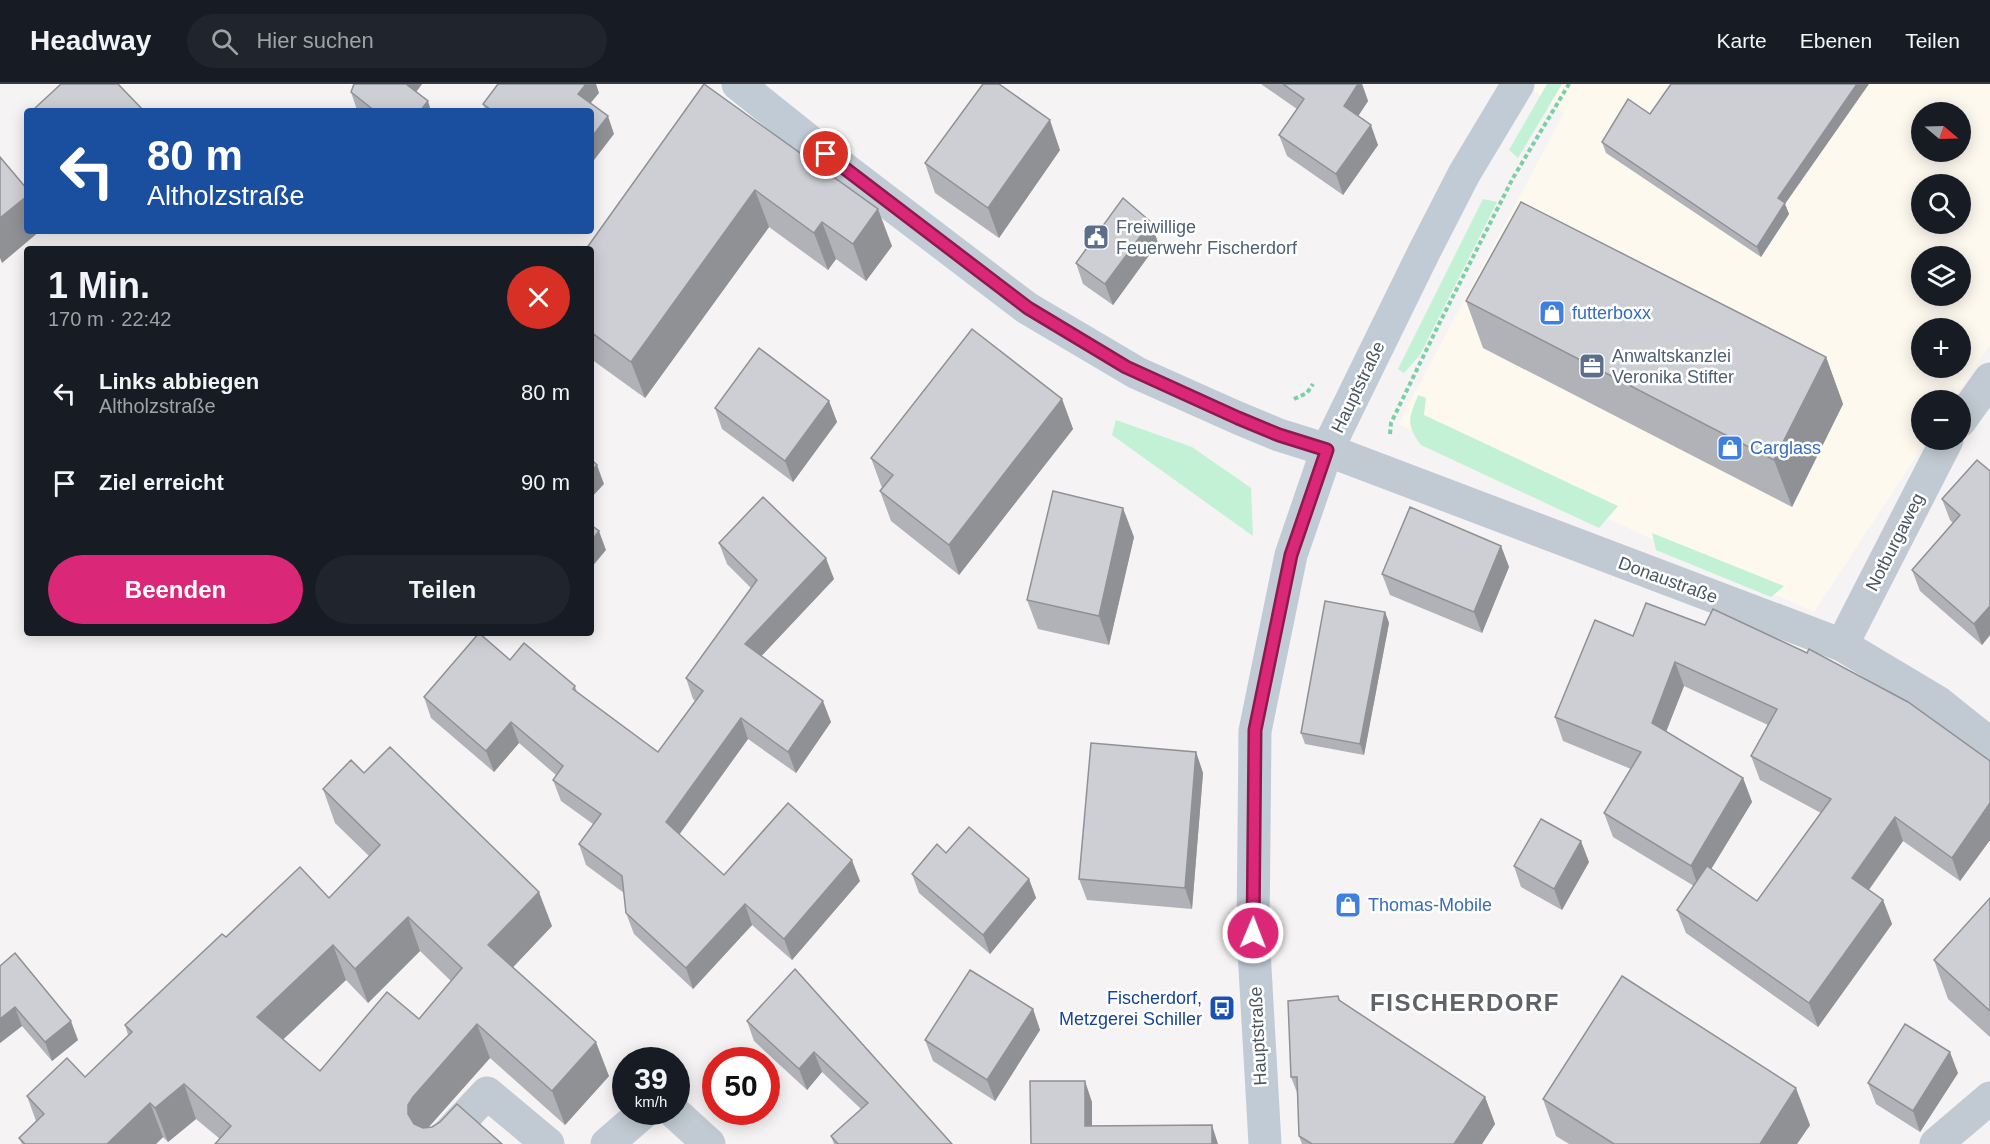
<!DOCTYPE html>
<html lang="de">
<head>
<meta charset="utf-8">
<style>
	body { margin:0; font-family:Arial,sans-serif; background:#20242c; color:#f1f3f6; height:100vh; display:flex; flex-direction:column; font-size:22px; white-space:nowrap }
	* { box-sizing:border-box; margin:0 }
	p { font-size:20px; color:#9ea1a6 }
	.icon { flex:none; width:33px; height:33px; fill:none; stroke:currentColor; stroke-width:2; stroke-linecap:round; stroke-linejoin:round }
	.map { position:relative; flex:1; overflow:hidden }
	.panel { position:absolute; left:24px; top:162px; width:570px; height:390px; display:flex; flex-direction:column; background:#171b24; border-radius:6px; box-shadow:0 3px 15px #0003 }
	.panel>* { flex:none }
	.guide { position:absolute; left:24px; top:24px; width:570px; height:126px; border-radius:6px; box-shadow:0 3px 15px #0003; background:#1a4fa0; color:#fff; overflow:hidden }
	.needle { width:39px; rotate:109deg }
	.controls { position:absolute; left:1911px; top:18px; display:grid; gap:12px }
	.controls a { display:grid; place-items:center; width:60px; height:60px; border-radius:50%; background:#171b24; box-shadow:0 3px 15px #0003; font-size:30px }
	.speed { position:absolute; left:612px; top:963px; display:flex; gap:12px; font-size:30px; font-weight:700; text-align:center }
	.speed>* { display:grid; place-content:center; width:78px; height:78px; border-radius:50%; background:#171b24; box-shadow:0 3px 15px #0003; line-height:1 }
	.speed small { font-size:15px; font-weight:400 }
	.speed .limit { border:9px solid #d22; background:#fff; color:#111 }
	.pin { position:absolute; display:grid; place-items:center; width:51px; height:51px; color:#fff; margin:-26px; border:3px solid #fff; border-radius:50%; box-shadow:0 2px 6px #0007 }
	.me { position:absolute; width:66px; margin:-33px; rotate:1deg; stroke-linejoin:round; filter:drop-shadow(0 0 4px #0008) }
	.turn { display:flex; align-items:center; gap:21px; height:126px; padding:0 24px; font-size:27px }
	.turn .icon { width:78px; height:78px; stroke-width:2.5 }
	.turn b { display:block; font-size:42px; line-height:51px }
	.round { display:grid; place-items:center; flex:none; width:63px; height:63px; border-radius:32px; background:#20242c }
	.overview { display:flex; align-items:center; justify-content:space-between; height:102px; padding:0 24px }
	h1 { font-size:36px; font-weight:700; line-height:45px }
	.primary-button { display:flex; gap:12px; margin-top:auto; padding:12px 24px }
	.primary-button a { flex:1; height:69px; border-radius:36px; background:#db2777; color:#fff; font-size:24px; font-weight:700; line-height:69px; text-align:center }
	.primary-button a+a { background:#20242c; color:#f1f3f6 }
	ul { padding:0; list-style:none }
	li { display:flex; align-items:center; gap:18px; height:90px; padding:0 24px }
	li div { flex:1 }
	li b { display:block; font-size:22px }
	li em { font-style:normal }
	header { display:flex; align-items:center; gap:36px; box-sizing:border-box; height:84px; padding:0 30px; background:#171b24; border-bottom:2px solid #363941 }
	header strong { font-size:28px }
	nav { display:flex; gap:33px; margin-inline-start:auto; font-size:21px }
	.search { width:420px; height:54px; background:#20242c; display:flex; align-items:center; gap:15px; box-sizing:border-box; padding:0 21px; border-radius:33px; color:#9ea1a6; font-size:22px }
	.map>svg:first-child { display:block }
	.commercial { fill:#fdf9ef; fill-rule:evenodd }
	.green { fill:#c3f1d5 }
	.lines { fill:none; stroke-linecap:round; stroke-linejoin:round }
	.path { stroke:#7ad0a6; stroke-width:4; stroke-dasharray:4.5 3; stroke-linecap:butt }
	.street { stroke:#c1cad2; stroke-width:33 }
	.secondary { stroke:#c1cbd6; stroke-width:33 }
	.wall { fill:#b0b2b7; fill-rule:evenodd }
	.shaded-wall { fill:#909195 }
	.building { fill:#cdcfd5; stroke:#909195; stroke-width:1.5; fill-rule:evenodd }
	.route-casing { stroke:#8e194d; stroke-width:15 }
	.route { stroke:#db2777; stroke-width:10 }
	.labels { text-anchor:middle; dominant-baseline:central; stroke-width:5; stroke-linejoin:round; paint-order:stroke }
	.service-label { font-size:18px; fill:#4e5e75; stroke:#fff; text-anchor:start }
	.shop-label { font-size:18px; fill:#366cbe; stroke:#fff; text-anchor:start }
	.street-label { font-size:18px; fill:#4a5661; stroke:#fff }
	.transit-label { font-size:18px; fill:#164399; stroke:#fff; text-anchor:end }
	.district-label { font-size:24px; font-weight:bold; letter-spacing:1.5px; fill:#5f6368; stroke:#fff }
</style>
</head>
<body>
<header>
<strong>Headway</strong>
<div class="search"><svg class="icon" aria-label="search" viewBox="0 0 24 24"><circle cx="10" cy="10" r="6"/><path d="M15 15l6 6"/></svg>Hier suchen</div>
<nav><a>Karte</a><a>Ebenen</a><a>Teilen</a></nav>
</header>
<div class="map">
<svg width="1990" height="1060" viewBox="0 0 1990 1060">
	<rect width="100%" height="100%" fill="#f5f3f3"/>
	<path class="commercial" d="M 1525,0 L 1990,0 L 1990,260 L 1953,316 L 1922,316 L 1922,356 L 1927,356 L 1814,528 L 1398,340 L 1564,29 ZM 1922,28 L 1960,28 L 1960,68 L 1922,68 ZM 1922,100 L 1960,100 L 1960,140 L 1922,140 ZM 1922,172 L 1960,172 L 1960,212 L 1922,212 ZM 1922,244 L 1960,244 L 1960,284 L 1922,284 Z"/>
	<g class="green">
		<polygon points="1547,0 1562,0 1518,74 1509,66"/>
		<polygon points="1483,115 1497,118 1420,271 1404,289 1398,285"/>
		<path d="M 1418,311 L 1426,314 L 1424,331 L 1618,422 L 1599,444 L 1421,361 C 1405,339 1409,335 1418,311 Z"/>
		<polygon points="1116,336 1192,363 1251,404 1253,452 1112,351"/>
		<polygon points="1652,449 1784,502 1771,513 1656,466"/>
	</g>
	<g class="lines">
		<g class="path">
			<polyline points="1294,315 1307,309 1313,300"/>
			<polyline points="1390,350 1391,339 1440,238 1513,94 1569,0"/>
		</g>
		<g class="street">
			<polyline points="1960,337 1990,295"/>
			<polyline points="1327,366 1842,561 1939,619 1990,660"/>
			<polyline points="1842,561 1947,356"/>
			<polyline points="674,1028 709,1060"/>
			<polyline points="439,1060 487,1009 548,1060"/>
			<polyline points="607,1060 644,1028"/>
			<polyline points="1936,1060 1990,1014"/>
		</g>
		<g class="secondary">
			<polyline points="738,0 843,84 1027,224 1137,289 1238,334 1279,351 1327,366"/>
			<polyline points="1265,1060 1253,849 1255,647 1291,471 1327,366 1424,168 1464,90 1518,0"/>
		</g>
	</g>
	<g class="wall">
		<polygon points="354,0 422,0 416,8 431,27 359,27 357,26 351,8"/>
		<polygon points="704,0 892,162 866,197 836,175 828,186 769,143 645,314 591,275 591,165"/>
		<polygon points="1261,0 1362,0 1368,17 1358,32 1378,61 1343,111 1287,72 1279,51 1297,25"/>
		<polygon points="483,20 493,27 486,27"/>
		<polygon points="1602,58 1785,120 1789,130 1761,173 1606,69"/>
		<polygon points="1060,66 999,154 935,109 925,79"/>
		<polygon points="1151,138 1158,159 1113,221 1083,200 1076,179"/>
		<polygon points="1466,217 1826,273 1843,320 1792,423 1483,264"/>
		<polygon points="1062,315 1073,345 959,491 891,437 880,407 882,404 871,374"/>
		<polygon points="829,317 837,338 793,398 722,345 715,324"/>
		<polygon points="1990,387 1990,551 1982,561 1920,507 1912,486 1953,439 1950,436 1942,415"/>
		<polygon points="1134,453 1109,561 1038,545 1027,516"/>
		<polygon points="719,459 834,495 761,572 831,638 796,689 748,655 679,751 724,791 860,797 792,876 752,841 693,905 634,850 626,829 624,809 586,781 579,760 593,740 561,717 553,696 556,691 519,659 494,688 431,634 424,613 575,602 577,608 658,668 695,617 693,615 686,594 751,504 727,480"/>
		<polygon points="1501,462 1509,483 1482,549 1390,511 1382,490"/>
		<polygon points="1385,528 1389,539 1364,671 1305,660 1301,649"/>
		<path d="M 1633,552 L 1990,677 L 1990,756 L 1960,797 L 1903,757 L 1869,806 L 1883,816 L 1892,840 L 1818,943 L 1686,849 L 1677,826 L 1694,802 L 1613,753 L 1604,729 L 1631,685 L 1563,657 L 1555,633 ZM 1684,602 L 1768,641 L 1751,672 L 1760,696 L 1821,729 L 1757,817 L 1711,785 L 1752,718 L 1743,694 L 1666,648 Z"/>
		<polygon points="1196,668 1203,689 1192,825 1087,816 1079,795"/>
		<path d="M 364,689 L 552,842 L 513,883 L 609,992 L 565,1041 L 490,974 L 429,1043 L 502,1060 L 220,1055 L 196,1035 L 168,1058 L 163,1053 L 156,1060 L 22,1060 L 19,1054 L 36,1037 L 27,1012 L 85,993 L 128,951 L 125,941 L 226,853 L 329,814 L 369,772 L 335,739 L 323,705 ZM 420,867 L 451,897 L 419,935 L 320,987 L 283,955 L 346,896 L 368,919 Z"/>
		<polygon points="946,769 1029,795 1036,814 990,870 919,809 912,790"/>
		<polygon points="1589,778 1562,826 1521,803 1514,782"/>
		<polygon points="1990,814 1990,953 1948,915 1934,876"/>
		<polygon points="0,882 78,956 52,977 22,942 0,959"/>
		<polygon points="795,885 952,1060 834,1060 831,1052 861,1025 822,988 807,1006 754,957 747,937"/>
		<polygon points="1338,912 1340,917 1485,1013 1495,1040 1482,1060 1302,1060 1299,1052 1298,1011 1291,993"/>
		<polygon points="1033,925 1040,946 995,1017 933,977 925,956"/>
		<polygon points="1958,989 1920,1048 1876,1020 1868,999"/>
		<polygon points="1543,1015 1810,1041 1797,1060 1569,1060 1556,1052"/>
	</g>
	<g class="shaded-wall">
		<polygon points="404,0 422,0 410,16"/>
		<polygon points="586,0 596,0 599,9 584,27 578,10"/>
		<polygon points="1358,0 1362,0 1368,17 1351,43 1344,22"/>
		<polygon points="1857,0 1869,0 1785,120 1789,130 1761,173 1757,163 1778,114"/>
		<polygon points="428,17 431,27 420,27"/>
		<polygon points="608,32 614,50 591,80 591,54"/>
		<polygon points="1050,36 1060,66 999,154 988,124"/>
		<polygon points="1371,41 1378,61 1343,111 1336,90"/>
		<polygon points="755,106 769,143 645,314 631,278"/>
		<polygon points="27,112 27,147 40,147 2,179 0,174 0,134"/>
		<polygon points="878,125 892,162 866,197 853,160"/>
		<polygon points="822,138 836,175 828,186 814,149"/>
		<polygon points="1151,138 1158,159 1113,221 1105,200"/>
		<polygon points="1826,273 1843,320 1792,423 1774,376"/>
		<polygon points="1062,315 1073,345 959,491 949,461"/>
		<polygon points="829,317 837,338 793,398 785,377"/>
		<polygon points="597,381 604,400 591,414 591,388"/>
		<polygon points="1123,424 1134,453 1109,561 1099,532"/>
		<polygon points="599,447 606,466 591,484 591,457"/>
		<polygon points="1501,462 1509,483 1482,549 1474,528"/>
		<polygon points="826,474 834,495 753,581 745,560"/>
		<polygon points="1990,522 1990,551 1982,561 1974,540"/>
		<polygon points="1385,528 1389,539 1364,671 1360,660"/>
		<polygon points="1675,578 1684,602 1660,663 1652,639"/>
		<polygon points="823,617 831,638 796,689 788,668"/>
		<polygon points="741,634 748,655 673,759 666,738"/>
		<polygon points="511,638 519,659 494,688 486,667"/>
		<polygon points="1196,668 1203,689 1192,825 1185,804"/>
		<polygon points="1743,694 1752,718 1699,805 1691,782"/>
		<polygon points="1990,719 1990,756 1960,797 1952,774"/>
		<polygon points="1895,733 1903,757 1860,818 1852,794"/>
		<polygon points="1581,757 1589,778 1562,826 1554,805"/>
		<polygon points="852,776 860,797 792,876 784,855"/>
		<polygon points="1029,795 1036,814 990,870 983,851"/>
		<polygon points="539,808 552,842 501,896 488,861"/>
		<polygon points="1883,816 1892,840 1818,943 1809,919"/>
		<polygon points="745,820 752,841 693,905 686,884"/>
		<polygon points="408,833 420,867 368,919 355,885"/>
		<polygon points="333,861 346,896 270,968 257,933"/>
		<polygon points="15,923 22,942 0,959 0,935"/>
		<polygon points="1033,925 1040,946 995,1017 987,996"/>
		<polygon points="71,937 78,956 52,977 45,958"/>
		<polygon points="477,940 490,974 425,1047 421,1055 408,1030 408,1021 413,1013"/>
		<polygon points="596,958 609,992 565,1041 552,1007"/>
		<polygon points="814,968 822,988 807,1006 799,985"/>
		<polygon points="1950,968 1958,989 1920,1048 1913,1027"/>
		<polygon points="1085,997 1092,1018 1092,1060 1085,1042"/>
		<polygon points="184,1000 196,1035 168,1058 155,1024"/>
		<polygon points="1796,1004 1810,1041 1797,1060 1760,1060"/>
		<polygon points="1485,1013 1495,1040 1482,1060 1454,1060"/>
		<polygon points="150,1019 163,1053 156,1060 107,1060"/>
		<polygon points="1212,1041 1218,1060 1212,1060"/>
	</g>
	<g class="building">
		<polygon points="61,0 118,0 144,27 37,27 35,24"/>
		<polygon points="354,0 406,0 428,17 420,27 375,27 351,8"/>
		<polygon points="498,0 586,0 578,10 608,32 591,54 591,27 493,27 483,20"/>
		<polygon points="704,0 878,125 853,160 822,138 814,149 755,106 631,278 591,248 591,165 586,165"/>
		<polygon points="983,0 999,0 1050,36 988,124 925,79"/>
		<polygon points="1283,0 1358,0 1344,22 1371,41 1336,90 1279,51 1304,15"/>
		<polygon points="1671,0 1857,0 1778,114 1785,119 1757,163 1602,58 1628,15 1650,30"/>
		<polygon points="0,73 27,105 27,112 0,134"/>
		<polygon points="1123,114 1151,138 1105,200 1076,179"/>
		<polygon points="1521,118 1826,273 1774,376 1466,217"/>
		<polygon points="972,245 1062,315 949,461 880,407 893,391 871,374"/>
		<polygon points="759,264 829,317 785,377 715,324"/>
		<polygon points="591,375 597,381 591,388"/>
		<polygon points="1977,376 1990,387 1990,522 1974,540 1912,486 1960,431 1942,415"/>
		<polygon points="1053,407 1123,424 1099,532 1027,516"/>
		<polygon points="763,413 826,474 745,560 823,617 788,668 741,634 666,738 724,791 788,719 852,776 784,855 745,820 686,884 626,829 622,792 579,760 601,730 553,696 563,682 511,638 486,667 424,613 479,549 510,576 524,559 575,602 573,605 658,668 703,607 686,594 757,496 719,459"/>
		<polygon points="1410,423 1501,462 1474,528 1382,490"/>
		<polygon points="591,441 599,447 591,457"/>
		<polygon points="1325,517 1385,528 1360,660 1301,649"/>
		<polygon points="1646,519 1705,541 1713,525 1807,569 1809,565 1908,618 1990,677 1990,719 1952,774 1895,733 1852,794 1883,816 1809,919 1677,826 1707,782 1757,817 1831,715 1751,672 1777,625 1675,578 1652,639 1743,694 1691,782 1604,729 1641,668 1555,633 1595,536 1633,552"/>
		<polygon points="1091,659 1196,668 1185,804 1079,795"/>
		<path d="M 390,663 L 539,808 L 488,861 L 596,958 L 552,1007 L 477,940 L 413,1013 L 408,1021 L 408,1030 L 414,1040 L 423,1044 L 432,1043 L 440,1038 L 457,1020 L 502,1060 L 215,1060 L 231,1042 L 184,1000 L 155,1024 L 150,1019 L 107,1060 L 25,1060 L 19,1054 L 44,1030 L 27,1012 L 67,974 L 85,993 L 132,948 L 125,941 L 222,850 L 226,853 L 300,783 L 329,814 L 380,761 L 323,705 L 351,676 L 364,689 ZM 408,833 L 462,884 L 419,935 L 387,908 L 320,987 L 257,933 L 333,861 L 355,885 Z"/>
		<polygon points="1541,735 1581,757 1554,805 1514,782"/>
		<polygon points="969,743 1029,795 983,851 912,790 937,760 946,769"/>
		<polygon points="1990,814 1990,927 1934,876"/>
		<polygon points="15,869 71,937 45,958 15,923 0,935 0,882"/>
		<polygon points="795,885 952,1060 838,1060 831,1052 868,1019 814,968 799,985 747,937"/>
		<polygon points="970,886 1033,925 987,996 925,956"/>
		<polygon points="1622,892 1796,1004 1760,1060 1614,1060 1543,1015"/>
		<polygon points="1338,912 1339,916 1485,1013 1454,1060 1312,1060 1299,1052 1297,993 1291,993 1288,917"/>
		<polygon points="1905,940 1950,968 1913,1027 1868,999"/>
		<polygon points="1030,997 1085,997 1085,1042 1212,1041 1212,1060 1031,1060"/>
	</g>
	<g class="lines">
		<g class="route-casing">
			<polyline id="route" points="826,70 1028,224 1126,283 1238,334 1279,351 1327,366 1291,471 1255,646 1253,849"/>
		</g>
		<use href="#route" class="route"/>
	</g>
	<defs>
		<g id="civic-square" transform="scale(1.35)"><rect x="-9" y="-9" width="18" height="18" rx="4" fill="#5c6f8a" stroke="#fff"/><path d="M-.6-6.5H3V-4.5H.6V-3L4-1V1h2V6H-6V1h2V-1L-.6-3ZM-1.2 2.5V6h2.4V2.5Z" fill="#fff"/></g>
		<g id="shop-square" transform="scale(1.35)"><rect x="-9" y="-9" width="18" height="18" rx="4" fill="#3f7fe0" stroke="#fff"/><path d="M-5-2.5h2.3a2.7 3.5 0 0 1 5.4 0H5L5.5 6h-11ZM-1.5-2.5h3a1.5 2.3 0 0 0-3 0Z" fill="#fff"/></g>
		<g id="office-square" transform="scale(1.35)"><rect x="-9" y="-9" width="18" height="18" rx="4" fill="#5c6f8a" stroke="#fff"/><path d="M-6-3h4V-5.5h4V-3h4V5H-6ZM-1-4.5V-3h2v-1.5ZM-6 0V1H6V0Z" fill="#fff"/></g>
		<g id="bus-square" transform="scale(1.35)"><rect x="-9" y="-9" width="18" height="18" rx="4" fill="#1a4fb4" stroke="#fff"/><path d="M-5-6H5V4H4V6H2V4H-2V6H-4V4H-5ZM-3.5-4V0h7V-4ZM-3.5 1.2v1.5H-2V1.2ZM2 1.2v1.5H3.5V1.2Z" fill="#fff"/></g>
	</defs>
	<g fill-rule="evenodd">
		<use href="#civic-square" x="1096" y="153"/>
		<use href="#shop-square" x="1552" y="229"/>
		<use href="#office-square" x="1592" y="282"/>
		<use href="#shop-square" x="1730" y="364"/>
		<use href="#shop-square" x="1348" y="821"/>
		<use href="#bus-square" x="1222" y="924"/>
	</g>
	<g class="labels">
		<g class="service-label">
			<text x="1116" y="143">Freiwillige<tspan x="1116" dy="21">Feuerwehr Fischerdorf</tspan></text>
			<text x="1612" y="272">Anwaltskanzlei<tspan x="1612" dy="21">Veronika Stifter</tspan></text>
		</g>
		<g class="shop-label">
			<text x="1572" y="229">futterboxx</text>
			<text x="1750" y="364">Carglass</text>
			<text x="1368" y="821">Thomas-Mobile</text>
		</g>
		<g class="street-label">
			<text transform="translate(1358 303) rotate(-64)">Hauptstraße</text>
			<text transform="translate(1895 458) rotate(-63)">Notburgaweg</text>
			<text transform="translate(1668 496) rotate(20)">Donaustraße</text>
			<text transform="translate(1258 952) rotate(-93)">Hauptstraße</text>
		</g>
		<g class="transit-label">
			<text x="1202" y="914">Fischerdorf,<tspan x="1202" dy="21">Metzgerei Schiller</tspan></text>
		</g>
		<g class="district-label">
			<text x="1465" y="918">FISCHERDORF</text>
		</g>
	</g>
</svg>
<div class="controls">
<a><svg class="needle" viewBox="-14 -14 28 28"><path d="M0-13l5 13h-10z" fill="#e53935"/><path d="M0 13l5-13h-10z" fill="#9ea1a6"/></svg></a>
<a><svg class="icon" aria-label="search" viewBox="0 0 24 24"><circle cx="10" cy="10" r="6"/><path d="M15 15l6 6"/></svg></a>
<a><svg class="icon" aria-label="layers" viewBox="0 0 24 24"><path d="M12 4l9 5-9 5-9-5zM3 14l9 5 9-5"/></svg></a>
<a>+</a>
<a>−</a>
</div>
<div class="speed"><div>39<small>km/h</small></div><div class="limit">50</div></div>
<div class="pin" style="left:826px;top:70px;background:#d93025"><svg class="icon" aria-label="arrive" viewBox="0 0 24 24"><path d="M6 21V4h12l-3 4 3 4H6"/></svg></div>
<svg class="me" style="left:1253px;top:849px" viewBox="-20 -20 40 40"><circle r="17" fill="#db2777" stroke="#fff" stroke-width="3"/><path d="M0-11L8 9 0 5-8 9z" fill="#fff"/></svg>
<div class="guide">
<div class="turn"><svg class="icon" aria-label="left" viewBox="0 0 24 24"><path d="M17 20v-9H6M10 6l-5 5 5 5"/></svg><div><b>80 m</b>Altholzstraße</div></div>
</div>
<section class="panel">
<div class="overview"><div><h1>1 Min.</h1><p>170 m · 22:42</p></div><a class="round" style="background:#d93025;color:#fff"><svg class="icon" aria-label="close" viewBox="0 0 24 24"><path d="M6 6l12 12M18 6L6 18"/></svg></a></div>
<ul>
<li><svg class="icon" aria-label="left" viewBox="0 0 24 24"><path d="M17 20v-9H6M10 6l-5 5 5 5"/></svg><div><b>Links abbiegen</b><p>Altholzstraße</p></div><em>80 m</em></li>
<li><svg class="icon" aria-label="arrive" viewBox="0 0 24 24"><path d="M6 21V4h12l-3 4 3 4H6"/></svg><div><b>Ziel erreicht</b></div><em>90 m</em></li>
</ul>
<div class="primary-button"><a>Beenden</a><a>Teilen</a></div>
</section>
</div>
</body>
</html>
